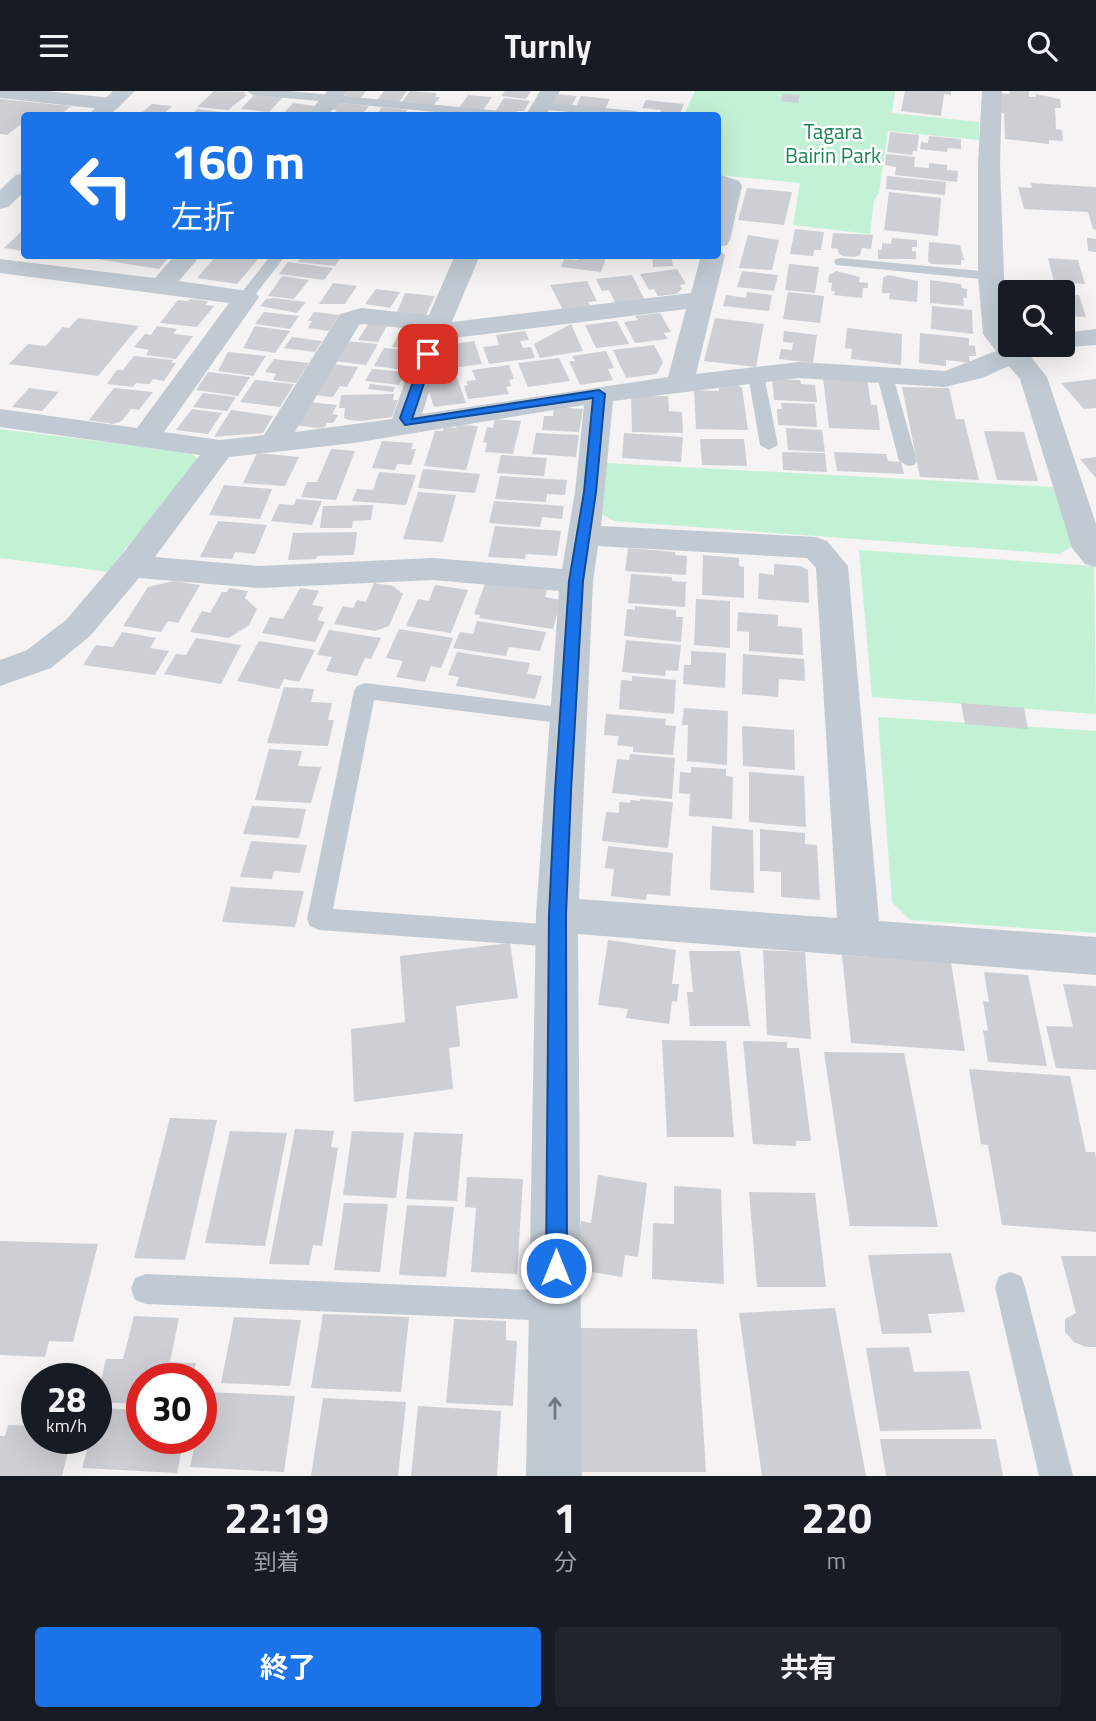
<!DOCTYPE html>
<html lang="ja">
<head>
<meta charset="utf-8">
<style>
	body { margin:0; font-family:"Titillium Web","Noto Sans JP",sans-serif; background:#20242c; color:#f1f3f6; height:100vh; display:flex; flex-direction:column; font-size:26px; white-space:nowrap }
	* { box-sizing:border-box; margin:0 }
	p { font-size:23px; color:#9ea1a6 }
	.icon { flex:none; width:38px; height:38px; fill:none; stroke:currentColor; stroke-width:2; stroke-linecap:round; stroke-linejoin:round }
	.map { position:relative; height:1385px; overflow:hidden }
	.details { display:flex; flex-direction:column; background:#171b24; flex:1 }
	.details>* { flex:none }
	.guide { position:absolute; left:21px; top:21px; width:700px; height:147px; border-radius:7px; box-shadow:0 7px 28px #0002; background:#1a73e8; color:#fff; overflow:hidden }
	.fabs { position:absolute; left:998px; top:189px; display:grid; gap:14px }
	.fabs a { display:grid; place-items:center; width:77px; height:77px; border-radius:7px; background:#171b24; box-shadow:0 7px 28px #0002; font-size:35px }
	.speed { position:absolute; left:21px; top:1272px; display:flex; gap:14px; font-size:35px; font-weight:700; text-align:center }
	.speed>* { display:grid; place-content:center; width:91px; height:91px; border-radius:50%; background:#171b24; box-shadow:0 7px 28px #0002; line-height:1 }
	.speed small { font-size:18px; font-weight:400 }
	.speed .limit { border:10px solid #d22; background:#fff; color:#111 }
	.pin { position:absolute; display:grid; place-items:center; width:60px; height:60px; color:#fff; margin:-30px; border-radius:14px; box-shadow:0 4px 10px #0006 }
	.me { position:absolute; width:77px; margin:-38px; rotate:0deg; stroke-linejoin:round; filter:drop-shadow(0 0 5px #0008) }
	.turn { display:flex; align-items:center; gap:24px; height:147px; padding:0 35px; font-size:32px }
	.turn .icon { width:91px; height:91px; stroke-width:2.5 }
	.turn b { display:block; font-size:49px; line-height:60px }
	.eta { display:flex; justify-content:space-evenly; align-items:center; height:119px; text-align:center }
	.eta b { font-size:42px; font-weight:700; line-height:49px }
	.cta { display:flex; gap:14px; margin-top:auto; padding:14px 35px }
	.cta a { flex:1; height:80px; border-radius:7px; background:#1a73e8; color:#fff; font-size:28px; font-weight:700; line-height:80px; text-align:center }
	.cta a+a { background:#20242c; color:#f1f3f6 }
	header { display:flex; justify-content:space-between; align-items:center; height:91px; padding:0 35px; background:#171b24; font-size:32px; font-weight:700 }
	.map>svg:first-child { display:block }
	.green { fill:#c3f1d5 }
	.building { fill:#cdcfd5 }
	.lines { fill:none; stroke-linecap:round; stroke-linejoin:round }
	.lane { fill:#c1cad2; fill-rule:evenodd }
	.street { fill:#c1cad2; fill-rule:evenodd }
	.secondary { fill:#c1cbd6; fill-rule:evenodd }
	.oneway { stroke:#6e7983 }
	.route { fill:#1a73e8; stroke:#114b97; stroke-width:2 }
	.labels { text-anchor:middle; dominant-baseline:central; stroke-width:5; stroke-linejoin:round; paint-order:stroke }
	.far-park-label { font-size:21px; fill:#17864f; stroke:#fff }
</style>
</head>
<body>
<header><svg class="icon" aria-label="menu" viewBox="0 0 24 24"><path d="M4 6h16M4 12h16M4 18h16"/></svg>Turnly<svg class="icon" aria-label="search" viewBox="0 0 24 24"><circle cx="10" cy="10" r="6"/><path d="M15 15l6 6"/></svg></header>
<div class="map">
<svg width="1096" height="1385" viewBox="0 0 1096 1385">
	<rect width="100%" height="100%" fill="#f5f3f3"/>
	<g class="green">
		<polygon points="695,0 895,0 892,22 979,31 979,49 888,40 879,102 874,109 870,143 793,134 800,92 718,84 718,24 684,24"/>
		<polygon points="0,338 192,362 201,372 125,458 110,481 0,467"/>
		<polygon points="607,372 1055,396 1075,454 1059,463 614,430 600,422"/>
		<polygon points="859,459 1094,475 1096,623 872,606"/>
		<polygon points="878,626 1096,640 1096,842 910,829 892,811"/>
	</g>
	<g class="building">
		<polygon points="214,0 246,1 244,3 247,4 228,19 197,16"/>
		<polygon points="348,0 366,0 360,8 343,7"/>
		<polygon points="384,0 407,0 399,11 377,9"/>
		<polygon points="410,0 437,2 435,6 440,6 434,14 402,11"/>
		<polygon points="505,0 531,0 526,8 501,5"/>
		<polygon points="905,0 951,0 951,4 944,3 941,25 901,20"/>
		<polygon points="1010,0 1029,0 1029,6 1036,6 1036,3 1060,8 1061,17 1055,17 1056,38 1062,39 1063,50 1049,49 1049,53 1005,48 1004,22 998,21 998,2 1009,3"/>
		<polygon points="255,3 283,6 269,21 241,18"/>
		<polygon points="555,3 577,5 571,16 548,14"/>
		<polygon points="783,3 800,4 798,12 781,10"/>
		<polygon points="468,4 492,6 483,19 459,17"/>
		<polygon points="581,5 610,8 605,18 576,16"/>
		<polygon points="504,7 530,10 524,20 517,20 515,23 495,21"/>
		<polygon points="0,8 71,15 60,24 24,24 24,34 20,34 7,44 0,43"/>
		<polygon points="646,9 684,13 680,23 676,24 647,24 649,21 660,22 661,19 642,17"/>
		<polygon points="331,11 369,15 362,24 333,24 337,19 325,18"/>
		<polygon points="293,12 315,15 307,24 282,24"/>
		<polygon points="152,13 172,15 163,24 139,24"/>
		<polygon points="382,16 407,19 406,21 408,22 407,24 376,24"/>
		<polygon points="197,18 228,22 225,24 191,24"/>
		<polygon points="890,41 919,44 917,60 913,60 912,64 887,61"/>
		<polygon points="929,45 961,48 961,58 948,57 947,61 920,58 921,51 928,52"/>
		<polygon points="886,63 915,66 914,76 929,77 929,72 947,74 947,79 958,80 957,91 895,84 896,76 885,74"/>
		<polygon points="887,85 946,91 945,104 886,98"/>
		<polygon points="1031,92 1096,96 1096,139 1093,138 1088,121 1024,118 1018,96 1032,97"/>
		<polygon points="747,97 792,101 784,134 738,129"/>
		<polygon points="889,101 941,107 938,145 884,139"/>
		<polygon points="24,138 24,160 4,157"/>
		<polygon points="795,138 824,141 821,159 814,159 813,165 790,163"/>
		<polygon points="833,142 873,144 871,158 862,157 860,164 854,166 843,165 838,162 838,158 831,157"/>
		<polygon points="748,144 779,149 772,179 739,177"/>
		<polygon points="892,147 917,149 917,156 912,156 912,160 916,160 916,168 878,168 878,159 882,159 882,152 891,153"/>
		<polygon points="1087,147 1096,148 1096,161 1088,160"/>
		<polygon points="929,151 960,154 964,169 961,169 961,174 932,173 928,170"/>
		<polygon points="72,164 171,164 159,178"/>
		<polygon points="217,164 255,164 260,166 237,193 197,187"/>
		<polygon points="303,164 337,164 342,165 335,175 298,171"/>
		<polygon points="580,164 607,164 601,181 561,176 564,168 578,169"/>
		<polygon points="652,164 671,164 673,175 653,176"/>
		<polygon points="1048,167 1078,169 1085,193 1054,191"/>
		<polygon points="288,171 333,177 324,189 279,183"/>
		<polygon points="789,173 819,176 815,202 785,199"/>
		<polygon points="677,178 686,193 680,194 682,198 676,203 658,205 654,198 649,199 640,183"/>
		<polygon points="742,180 778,184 774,200 737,196"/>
		<polygon points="836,180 860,186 859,191 868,192 868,197 863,197 862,207 834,204 835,200 831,200 832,192 828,191 829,184"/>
		<polygon points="632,184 645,209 616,213 609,199 602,200 596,188"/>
		<polygon points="888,184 918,190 917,211 889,208 890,202 882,202 883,187"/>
		<polygon points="282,185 309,189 294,208 268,205"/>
		<polygon points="930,189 961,193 962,197 967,198 967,207 963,207 964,215 930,212"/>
		<polygon points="587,190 597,210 588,211 590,214 563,219 550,194"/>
		<polygon points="333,192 357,195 345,213 319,213"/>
		<polygon points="376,198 400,201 390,217 365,213"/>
		<polygon points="747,201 772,204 769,220 723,215 726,204 746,207"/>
		<polygon points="788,201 824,205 820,232 783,228"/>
		<polygon points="405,202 435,205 425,226 397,221"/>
		<polygon points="1062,203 1079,204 1086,226 1067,225"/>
		<polygon points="274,207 306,211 297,222 260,215 266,208"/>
		<polygon points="190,208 208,210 205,214 214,215 197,236 160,232 178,209 188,210"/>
		<polygon points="932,215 972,219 973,243 931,238"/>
		<polygon points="264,221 299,225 290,238 255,233"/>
		<polygon points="314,221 339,224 329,240 308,237 312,230 308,230"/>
		<polygon points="660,222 671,241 664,242 668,248 635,252 624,231 638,229 635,225"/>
		<polygon points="78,227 139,235 98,285 9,273 28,253 46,255 63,236 69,237"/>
		<polygon points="715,227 764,233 756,276 704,270"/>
		<polygon points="617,230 629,253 596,257 585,234"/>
		<polygon points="368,233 387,235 378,251 358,249"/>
		<polygon points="571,233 583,260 540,267 534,253"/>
		<polygon points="157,235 177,238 173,243 193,245 176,268 146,264 149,259 134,256 145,243 151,244"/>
		<polygon points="255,235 290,240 275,262 243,257"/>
		<polygon points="847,237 902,243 901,274 851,268 852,258 845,257"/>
		<polygon points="401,239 423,242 414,258 392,256"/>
		<polygon points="525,240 529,249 520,250 523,257 531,256 535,267 489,273 483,256 499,254 496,244"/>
		<polygon points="784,240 817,244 813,272 779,268 781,258 792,259 793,252 783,251"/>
		<polygon points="920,242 969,247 969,254 975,255 976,265 969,265 970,272 946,269 946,275 919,272"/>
		<polygon points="292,246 322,250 315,261 284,257"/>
		<polygon points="346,250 378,253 366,274 334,270"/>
		<polygon points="474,250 482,273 445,278 438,255"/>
		<polygon points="654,254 663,271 657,283 626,287 613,259"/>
		<polygon points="384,257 414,260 405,279 374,275"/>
		<polygon points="606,260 614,277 608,278 613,289 580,294 569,270 575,270 572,265"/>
		<polygon points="228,261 266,265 253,285 218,280"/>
		<polygon points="134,265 173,269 171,272 176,272 164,290 153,288 149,293 136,292 133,296 107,293 117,279 123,279"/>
		<polygon points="559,267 570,290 528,296 518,272"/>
		<polygon points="274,268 309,272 296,292 273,289 276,283 265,281"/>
		<polygon points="331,273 358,276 347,296 340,295 333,306 313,304"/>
		<polygon points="509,274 514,288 509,289 511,295 506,296 509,303 468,308 464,295 468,294 466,290 476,289 472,279"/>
		<polygon points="372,278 405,281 399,294 365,290"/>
		<polygon points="208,281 250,286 238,305 196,299"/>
		<polygon points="455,281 466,312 434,316 424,285"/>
		<polygon points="823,286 867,288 871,314 877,314 880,339 829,337"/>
		<polygon points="772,288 800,289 801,293 815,294 817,311 774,309"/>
		<polygon points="1096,288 1096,317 1084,318 1061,292"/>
		<polygon points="255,289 294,293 280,316 240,311"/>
		<polygon points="370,293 395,296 393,301 368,298"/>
		<polygon points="738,294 742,297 748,339 696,338 694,299 719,300 719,297"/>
		<polygon points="902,296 949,297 956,328 964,328 979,389 920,386"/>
		<polygon points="29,297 59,301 42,320 12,316"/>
		<polygon points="114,297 153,301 139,319 131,318 122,330 113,333 89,329"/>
		<polygon points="203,302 236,306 227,320 193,316"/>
		<polygon points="394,303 393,309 398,309 392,326 361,330 349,329 344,327 345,317 339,317 341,304"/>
		<polygon points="631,305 668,305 669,320 682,321 683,342 632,341"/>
		<polygon points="308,311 337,314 332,323 338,324 333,332 327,332 325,336 318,337 294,334"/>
		<polygon points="781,312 815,313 817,336 778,334 777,318 782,318"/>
		<polygon points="554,316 583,318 579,341 542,339 544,325 553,325"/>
		<polygon points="192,318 222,322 208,343 176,339"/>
		<polygon points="231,319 273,325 263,342 214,346"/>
		<polygon points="495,328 521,330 513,363 485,361 487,352 483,351 487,336 493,337"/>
		<polygon points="457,334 478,335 466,379 424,375 435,340 443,340 444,336 456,337"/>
		<polygon points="786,337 822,339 825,361 788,359"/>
		<polygon points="984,340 1024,341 1038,390 997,389"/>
		<polygon points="536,342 579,344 576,366 532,363"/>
		<polygon points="624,342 683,346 681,371 622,367"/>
		<polygon points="700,348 744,348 747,375 702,374"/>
		<polygon points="382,350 413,352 411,358 416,358 411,374 397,373 395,379 372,377"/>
		<polygon points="331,358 355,360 336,409 301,406 307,391 317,391"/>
		<polygon points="782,361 825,362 827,381 783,379"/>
		<polygon points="834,361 886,363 888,370 901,371 904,383 837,380"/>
		<polygon points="257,362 299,366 285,395 243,392"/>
		<polygon points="501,364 547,367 544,385 497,382"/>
		<polygon points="1096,366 1096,387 1080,368"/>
		<polygon points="423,378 480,383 475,402 418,397"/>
		<polygon points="379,381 416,384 406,414 352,410 357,398 373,399"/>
		<polygon points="500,385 567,389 565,404 547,403 546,411 495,408"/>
		<polygon points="224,394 272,398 260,428 209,424"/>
		<polygon points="418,401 456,404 443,451 403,448"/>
		<polygon points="296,408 322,410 312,434 271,430 279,413 294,414"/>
		<polygon points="494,410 564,415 562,428 542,426 540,436 489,432"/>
		<polygon points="373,414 371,429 353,430 352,437 320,437 323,415"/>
		<polygon points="218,430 267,434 255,463 235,461 232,468 200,466"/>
		<polygon points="495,435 561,440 557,465 526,463 525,468 488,466"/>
		<polygon points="357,441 354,464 317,465 316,468 288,469 293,442"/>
		<polygon points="628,457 675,461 675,464 687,465 686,484 625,480"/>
		<polygon points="703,464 739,467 739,475 744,476 744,507 702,504"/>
		<polygon points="774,473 801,475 808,479 809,512 758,508 759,482 774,484"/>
		<polygon points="631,483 672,486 672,490 686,491 685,516 628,512"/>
		<polygon points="174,490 200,494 178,532 168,530 161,541 123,535 148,496"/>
		<polygon points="486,490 547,499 545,506 561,509 553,538 479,527 480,524 474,523"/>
		<polygon points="374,492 393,495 403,503 389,535 375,540 334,533 343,515 353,517 357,509 366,511"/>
		<polygon points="435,494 468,499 451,542 406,535 418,508 429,510"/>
		<polygon points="229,497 248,500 245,507 257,518 249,534 229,547 190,541 202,520 210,522 222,501 227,501"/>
		<polygon points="300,497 319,500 312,514 324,516 317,529 325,531 315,551 262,542 270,526 283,528"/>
		<polygon points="696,508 730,510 730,557 694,554"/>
		<polygon points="635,515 676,519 676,526 683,526 681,551 624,545 627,518 635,519"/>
		<polygon points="738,521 778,524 778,535 802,537 803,564 749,560 749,541 737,540"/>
		<polygon points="477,530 546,541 540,560 509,556 506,565 453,557 460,541 473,543"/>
		<polygon points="399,538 453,547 441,577 431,575 425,591 396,586 403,570 386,567"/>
		<polygon points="329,539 381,547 371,568 365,567 357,585 326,580 332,566 317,564"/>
		<polygon points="122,541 156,547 150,557 169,560 155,584 83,574 96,554 113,556"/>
		<polygon points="196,547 241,554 221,593 164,583 176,563 186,564"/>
		<polygon points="626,549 681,554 678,580 666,579 665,585 622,581"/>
		<polygon points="259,550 315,559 299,591 284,588 279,598 237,590"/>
		<polygon points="691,560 726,562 725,597 683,593 684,574 691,574"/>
		<polygon points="457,561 530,572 527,583 542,585 535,608 456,595 459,586 448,584"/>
		<polygon points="743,563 804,568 805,590 779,588 778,606 742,603"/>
		<polygon points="632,585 676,589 674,623 619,618 621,589 632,590"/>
		<polygon points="284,596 314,598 311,611 332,612 328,629 334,629 328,655 267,652"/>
		<polygon points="961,612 1024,617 1028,638 965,633"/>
		<polygon points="684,617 728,620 727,674 687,670 688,634 682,634"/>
		<polygon points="606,623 666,628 665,634 676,635 673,664 633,661 633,656 617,654 619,645 604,644"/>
		<polygon points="742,635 794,639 795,679 743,675"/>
		<polygon points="269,658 302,660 298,675 321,676 311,712 255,709"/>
		<polygon points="630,663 675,667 672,708 612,702 617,668 629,669"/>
		<polygon points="691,676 726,678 726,685 733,686 732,728 689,725 690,703 679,702 680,681 691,682"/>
		<polygon points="749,681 804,685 806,736 749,731"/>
		<polygon points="640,708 673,711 668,757 602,750 606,721 619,722 619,711 630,712 630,709 640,710"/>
		<polygon points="252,715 306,718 299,747 243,743"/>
		<polygon points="712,735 753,739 754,802 710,799"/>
		<polygon points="760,738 805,742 805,753 817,754 820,809 781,806 781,781 760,780"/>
		<polygon points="251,750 307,754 300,782 274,780 272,788 240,786"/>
		<polygon points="608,755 673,762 670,805 647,803 646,809 611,805 614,778 605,777"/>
		<polygon points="231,796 304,800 295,836 222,831"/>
		<polygon points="608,849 676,859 672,893 679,893 677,911 672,910 669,933 626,927 628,918 598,914"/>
		<polygon points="510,852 518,907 456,915 460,955 449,957 453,998 354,1011 351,938 405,931 400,865"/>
		<polygon points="763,859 805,861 811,948 767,944"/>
		<polygon points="689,860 740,860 750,935 690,935 687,901 693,901"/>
		<polygon points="842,864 951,871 965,960 851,952"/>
		<polygon points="984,881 1028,884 1047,975 988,971 983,939 988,940 983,910 989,911"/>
		<polygon points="1063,893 1096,895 1096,979 1056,977 1046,935 1073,936"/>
		<polygon points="662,949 726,950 734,1046 667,1046"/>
		<polygon points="743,950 787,951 787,957 799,957 811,1050 796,1050 796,1055 753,1053"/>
		<polygon points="824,961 904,962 938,1136 850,1135"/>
		<polygon points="969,978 1070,985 1086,1061 1095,1061 1096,1067 1096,1141 1002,1134 988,1054 981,1053"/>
		<polygon points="170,1027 217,1029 185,1169 134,1167"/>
		<polygon points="295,1038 334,1040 331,1056 338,1057 322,1155 313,1154 309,1174 269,1173"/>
		<polygon points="230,1040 287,1042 265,1155 205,1152"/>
		<polygon points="352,1040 404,1042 396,1107 343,1104"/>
		<polygon points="414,1041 463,1043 457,1110 406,1108"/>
		<polygon points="598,1084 647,1092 638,1166 625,1164 622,1186 574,1178 581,1130 591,1132"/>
		<polygon points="467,1086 523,1088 517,1183 471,1181 476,1117 465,1116"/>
		<polygon points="674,1095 721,1098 724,1193 652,1188 653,1132 674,1133"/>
		<polygon points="749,1101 815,1102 826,1196 757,1196"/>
		<polygon points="344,1112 388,1113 380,1181 334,1179"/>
		<polygon points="407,1114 454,1116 446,1186 399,1184"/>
		<polygon points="0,1150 98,1153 73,1251 49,1250 45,1266 0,1264"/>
		<polygon points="951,1162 965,1221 928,1223 932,1242 882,1243 868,1164"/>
		<polygon points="1061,1165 1096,1165 1096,1256 1086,1256 1074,1251 1065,1241 1065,1228 1076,1222"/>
		<polygon points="835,1217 866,1385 762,1385 739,1222"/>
		<polygon points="323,1223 409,1226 401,1301 311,1297"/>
		<polygon points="134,1225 179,1227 170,1271 196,1272 192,1288 142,1288 142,1313 96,1311 106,1268 123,1268"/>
		<polygon points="234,1226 301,1229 290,1295 221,1292"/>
		<polygon points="454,1228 506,1230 506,1249 517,1250 513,1315 446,1312"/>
		<polygon points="580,1237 697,1238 706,1381 582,1381"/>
		<polygon points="909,1256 914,1281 969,1280 982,1338 880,1340 866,1257"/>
		<polygon points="206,1301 295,1305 284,1381 190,1376 196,1348 201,1348 201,1323"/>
		<polygon points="323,1307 406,1311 398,1385 311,1385"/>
		<polygon points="418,1315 501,1320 497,1385 411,1385"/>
		<polygon points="98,1317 142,1319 142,1348 184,1348 177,1382 82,1377 90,1348 96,1348"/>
		<polygon points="8,1334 37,1335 37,1348 71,1348 62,1385 0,1385 0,1345 5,1345"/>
		<polygon points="880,1348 996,1348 1003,1385 886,1385"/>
	</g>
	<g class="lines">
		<g class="lane">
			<polygon points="247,0 290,0 501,20 507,24 468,24 253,4"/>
			<polygon points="541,11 636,20 642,24 602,24 537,18 535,15"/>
			<polygon points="271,164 286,164 251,209 241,209 238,206"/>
			<polygon points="841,167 991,181 998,185 991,189 836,174 834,171 836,168"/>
			<polygon points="756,279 764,284 778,354 769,359 760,354 748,284"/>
			<polygon points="885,280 893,285 917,370 914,374 908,375 899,370 877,285"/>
			<polygon points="365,592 567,617 575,619 578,625 575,631 567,633 374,609 333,818 557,834 566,837 570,845 566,853 557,856 319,839 310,835 307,828 354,600 357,595"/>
			<polygon points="1010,1181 1021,1185 1025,1196 1073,1385 1039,1385 995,1196 999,1185"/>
			<polygon points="146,1183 556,1200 567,1204 571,1215 567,1226 556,1230 146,1213 135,1209 131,1198 135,1187"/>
		</g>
		<g class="street">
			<polygon points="0,0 47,0 111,7 118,9 121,13 118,17 111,19 0,7"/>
			<polygon points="327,0 348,0 328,24 307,24"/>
			<polygon points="540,0 560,0 546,24 526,24"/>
			<path d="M 982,0 L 1002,0 L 1000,73 L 1004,185 L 1010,254 L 1062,254 L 1062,242 L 1096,238 L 1096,254 L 1057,257 L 1031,266 L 1047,286 L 1096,433 L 1096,476 L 1085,473 L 1072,457 L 1020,288 L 1009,275 L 982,287 L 945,296 L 799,287 L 613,310 L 601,435 L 816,446 L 827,450 L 848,475 L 879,830 L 1096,846 L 1096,884 L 578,843 L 582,1385 L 526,1385 L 536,824 L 559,500 L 433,489 L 259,497 L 139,487 L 90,545 L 51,577 L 0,595 L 0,569 L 27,559 L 66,529 L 119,467 L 200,364 L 0,336 L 0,318 L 137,337 L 229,212 L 0,182 L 0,168 L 155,187 L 175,164 L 201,164 L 179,190 L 255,201 L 259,206 L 164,341 L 220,349 L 264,344 L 340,223 L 361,217 L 429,224 L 455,164 L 480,164 L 452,231 L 691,202 L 701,164 L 718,164 L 718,158 L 725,164 L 696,283 L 799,271 L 945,280 L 996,260 L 983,243 L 978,185 L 978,73 ZM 686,218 L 668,286 L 422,323 L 446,248 ZM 363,233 L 423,239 L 392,328 L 295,341 L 359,234 ZM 584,314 L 575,401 L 562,478 L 433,467 L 259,475 L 155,466 L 229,366 L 354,352 ZM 598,455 L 807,467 L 816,477 L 837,827 L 579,808 L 593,490 Z"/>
			<polygon points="718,83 739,90 742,95 730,149 727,154 718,156"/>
		</g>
		<g class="secondary">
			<polygon points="113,0 135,0 110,24 88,24"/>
			<polygon points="24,82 24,101 8,116 0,118 0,99 16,84"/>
		</g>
	</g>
	<defs><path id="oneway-shaft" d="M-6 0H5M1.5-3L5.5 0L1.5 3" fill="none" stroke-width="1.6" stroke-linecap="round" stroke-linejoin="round" transform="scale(1.75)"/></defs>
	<use class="oneway" href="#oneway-shaft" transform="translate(555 1317) rotate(-90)"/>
	<polygon class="route" points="428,259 434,263 412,328 599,299 605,303 596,401 583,490 571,700 566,824 567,1177 564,1185 556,1188 549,1185 546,1177 549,824 555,700 569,490 584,401 593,307 405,334 400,327 423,263"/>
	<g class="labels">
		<g class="far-park-label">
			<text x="833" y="40">Tagara<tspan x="833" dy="24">Bairin Park</tspan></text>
		</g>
	</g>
</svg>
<div class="fabs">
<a><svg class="icon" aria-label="search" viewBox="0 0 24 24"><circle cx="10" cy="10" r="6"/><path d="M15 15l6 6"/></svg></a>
</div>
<div class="speed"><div>28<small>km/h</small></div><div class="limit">30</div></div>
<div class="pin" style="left:428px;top:263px;background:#d93025"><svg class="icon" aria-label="arrive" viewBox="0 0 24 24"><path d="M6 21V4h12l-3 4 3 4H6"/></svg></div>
<svg class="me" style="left:556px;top:1177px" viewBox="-20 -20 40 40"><circle r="17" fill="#1a73e8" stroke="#fff" stroke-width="3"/><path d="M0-11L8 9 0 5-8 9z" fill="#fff"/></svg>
<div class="guide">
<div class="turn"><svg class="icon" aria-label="left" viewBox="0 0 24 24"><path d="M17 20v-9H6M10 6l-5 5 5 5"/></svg><div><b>160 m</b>左折</div></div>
</div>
</div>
<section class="details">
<div class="eta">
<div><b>22:19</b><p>到着</p></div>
<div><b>1</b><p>分</p></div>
<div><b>220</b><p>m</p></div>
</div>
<div class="cta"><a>終了</a><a>共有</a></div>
</section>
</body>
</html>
